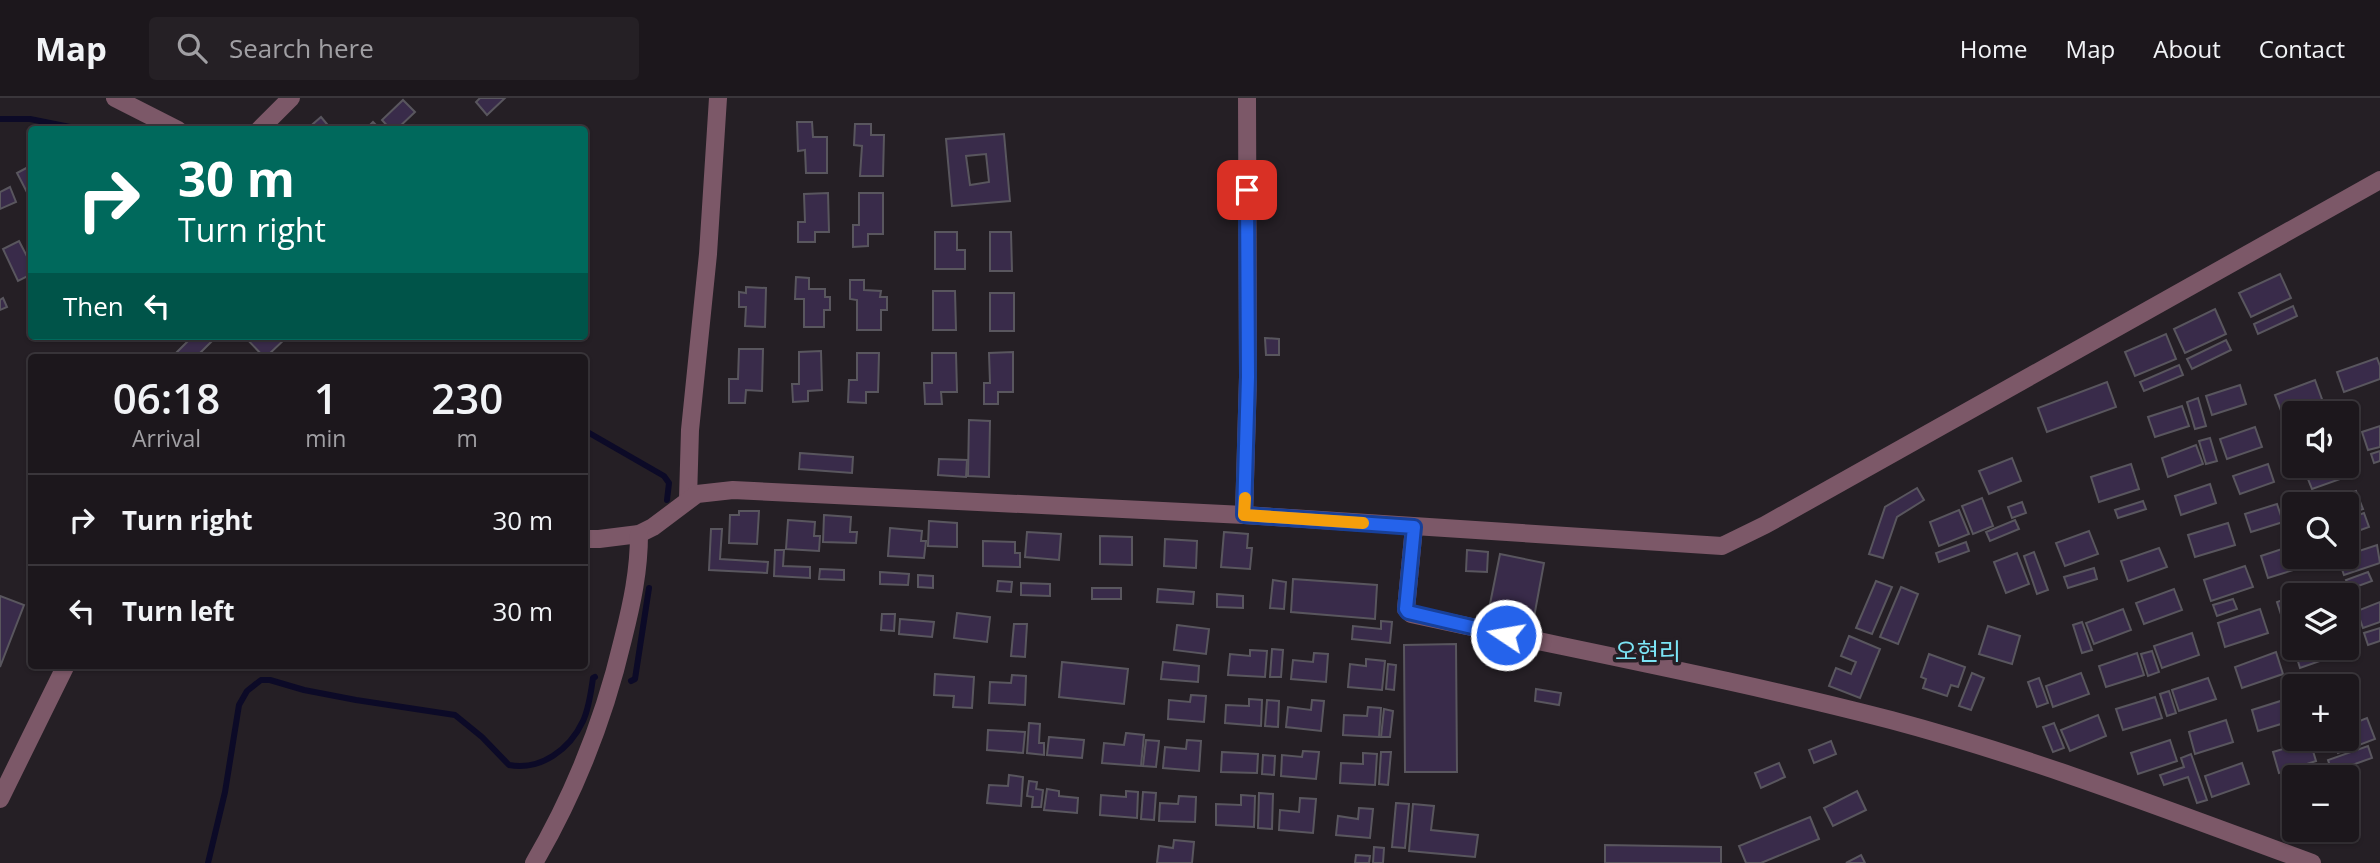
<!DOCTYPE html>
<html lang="en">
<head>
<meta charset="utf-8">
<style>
	body { margin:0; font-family:"Open Sans","Noto Sans KR",sans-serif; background:#252025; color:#f1f3f6; height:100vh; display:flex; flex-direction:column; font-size:26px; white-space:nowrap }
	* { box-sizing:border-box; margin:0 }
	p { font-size:23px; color:#a09fa3 }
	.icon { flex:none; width:38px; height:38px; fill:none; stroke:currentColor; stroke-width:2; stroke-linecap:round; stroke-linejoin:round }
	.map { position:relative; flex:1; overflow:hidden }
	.drawer { position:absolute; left:28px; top:256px; width:560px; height:315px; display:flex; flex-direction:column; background:#1c171c; border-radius:7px; box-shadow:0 2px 5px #0004,0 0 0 2px #3a363b }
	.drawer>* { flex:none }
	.top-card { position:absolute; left:28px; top:28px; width:560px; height:214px; border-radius:7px; box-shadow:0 2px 5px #0004,0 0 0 2px #3a363b; background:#00695c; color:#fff; overflow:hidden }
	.fabs { position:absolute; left:2282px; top:303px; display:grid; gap:14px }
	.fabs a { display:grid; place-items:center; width:77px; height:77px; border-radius:7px; background:#1c171c; box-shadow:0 2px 5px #0004,0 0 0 2px #3a363b; font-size:35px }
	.pin { position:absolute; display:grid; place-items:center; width:60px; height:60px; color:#fff; margin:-30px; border-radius:14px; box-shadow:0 4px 10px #0006 }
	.me { position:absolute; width:77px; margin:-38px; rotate:282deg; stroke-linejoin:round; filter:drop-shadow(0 0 5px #0008) }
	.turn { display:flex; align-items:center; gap:24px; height:147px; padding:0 35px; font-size:32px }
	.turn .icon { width:91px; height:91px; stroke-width:2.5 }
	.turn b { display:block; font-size:49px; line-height:60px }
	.then { display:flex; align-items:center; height:66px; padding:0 35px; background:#0003; gap:14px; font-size:26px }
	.eta { display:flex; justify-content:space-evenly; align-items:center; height:119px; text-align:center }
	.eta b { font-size:42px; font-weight:600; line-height:49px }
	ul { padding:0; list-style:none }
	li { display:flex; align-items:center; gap:21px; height:91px; padding:0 35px; border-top:2px solid #3a363b }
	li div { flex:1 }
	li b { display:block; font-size:26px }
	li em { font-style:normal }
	header { display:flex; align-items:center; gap:42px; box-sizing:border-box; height:98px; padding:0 35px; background:#1c171c; border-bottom:2px solid #3a363b }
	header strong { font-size:33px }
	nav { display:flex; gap:38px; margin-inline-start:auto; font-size:24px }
	.search { width:490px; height:63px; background:#252025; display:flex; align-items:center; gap:18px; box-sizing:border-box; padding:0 24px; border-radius:7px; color:#a09fa3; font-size:26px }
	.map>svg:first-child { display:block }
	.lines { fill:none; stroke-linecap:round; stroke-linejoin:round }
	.stream { stroke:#0c0a27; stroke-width:6 }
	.building { fill:#392b4a; stroke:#59565e; stroke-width:2; fill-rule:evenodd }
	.minor { stroke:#7c5868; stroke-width:18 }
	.route-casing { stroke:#184099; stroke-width:18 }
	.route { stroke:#2563eb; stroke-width:12 }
	.slow { stroke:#f59e0b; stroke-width:12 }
	.labels { text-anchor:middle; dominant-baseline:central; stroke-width:7; stroke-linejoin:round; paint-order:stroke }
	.quarter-label { font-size:24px; fill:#7be4f5; stroke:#251f25 }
</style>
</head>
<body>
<header>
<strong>Map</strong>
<div class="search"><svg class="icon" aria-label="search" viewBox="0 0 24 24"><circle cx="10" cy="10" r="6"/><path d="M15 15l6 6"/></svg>Search here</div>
<nav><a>Home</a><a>Map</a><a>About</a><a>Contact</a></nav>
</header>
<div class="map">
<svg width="2380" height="765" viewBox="0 0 2380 765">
	<rect width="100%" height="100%" fill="#251f25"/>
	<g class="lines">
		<g class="stream">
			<polyline points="0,21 30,21 85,32"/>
			<polyline points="584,332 664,378 669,385 667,402"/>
			<polyline points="631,583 635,581 649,490"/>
			<path d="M 208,765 L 225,694 L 239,607 L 247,593 L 261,582 L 270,582 L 304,592 L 356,602 L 455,617 L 482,639 L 509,667 C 541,673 570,651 583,623 C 589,610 591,594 593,580 L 595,579"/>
		</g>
	</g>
	<g class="building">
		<polygon points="480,0 505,0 487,17 476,4"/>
		<polygon points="403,2 415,14 396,32 391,32 382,22"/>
		<polygon points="321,19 332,32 306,32"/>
		<polygon points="373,24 381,32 365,32"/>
		<polygon points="797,24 812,24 813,39 827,39 827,75 806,75 805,52 798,53"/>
		<polygon points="855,26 871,26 871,37 884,37 883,78 860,78 862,48 854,47"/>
		<path d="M 1004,36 L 1010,103 L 952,108 L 946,41 ZM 986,56 L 989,84 L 970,87 L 966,58 Z"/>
		<polygon points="32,67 32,104 17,75"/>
		<polygon points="10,89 16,104 0,111 0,94"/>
		<polygon points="828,95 829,134 815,134 815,144 798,144 798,124 805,124 804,96"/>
		<polygon points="859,95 883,95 883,136 868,136 868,148 853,149 853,127 859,127"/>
		<polygon points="935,134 957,134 957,152 965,152 965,171 935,171"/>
		<polygon points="990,134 1011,134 1012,173 990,173"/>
		<polygon points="19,143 32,168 32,176 18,183 3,151"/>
		<polygon points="2280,176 2291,200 2251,219 2239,195"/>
		<polygon points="796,179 809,180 809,191 825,191 825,199 830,199 830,212 824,212 824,229 804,229 804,201 795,201"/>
		<polygon points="850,182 864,182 864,192 881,193 880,199 887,199 887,212 881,212 881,232 857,232 857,202 850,201"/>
		<polygon points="746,189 766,190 765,229 745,228 746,209 739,209 739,194 746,195"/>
		<polygon points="933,193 955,193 956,232 933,232"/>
		<rect x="990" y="195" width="24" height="38"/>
		<polygon points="3,200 7,209 0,212 0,202"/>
		<polygon points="2293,208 2297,218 2258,236 2254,226"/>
		<polygon points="2215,211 2226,236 2185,255 2174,231"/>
		<polygon points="2166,236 2176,261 2135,278 2125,254"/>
		<polygon points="193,238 212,238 214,241 196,259 181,259 176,255"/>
		<polygon points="261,238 263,240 266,238 288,238 266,259 264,259 245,239"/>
		<polygon points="1265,240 1279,241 1279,257 1266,257"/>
		<polygon points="2226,242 2231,252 2192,271 2187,261"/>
		<polygon points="739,251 763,251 762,293 746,292 745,305 729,305 729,281 738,281"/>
		<polygon points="821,253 822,292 808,293 808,303 793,304 792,286 799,286 799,254"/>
		<polygon points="1013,254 1013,294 998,294 998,306 984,306 984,285 990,285 989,255"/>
		<polygon points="857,255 879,255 878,294 866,294 866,305 848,304 849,282 857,282"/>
		<polygon points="932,255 956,255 957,294 941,294 942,306 925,306 924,285 932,285"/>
		<polygon points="2377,260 2380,268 2380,281 2344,294 2337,274"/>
		<polygon points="2179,267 2183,277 2144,293 2140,284"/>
		<polygon points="2315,282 2323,304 2283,318 2275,297"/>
		<polygon points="2107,284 2116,309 2047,334 2038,310"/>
		<polygon points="2240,287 2246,306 2212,317 2206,298"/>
		<polygon points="2198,300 2206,328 2195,331 2187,304"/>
		<polygon points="2182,308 2189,328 2155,339 2148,319"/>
		<polygon points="969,322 990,323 989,379 968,378"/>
		<polygon points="2294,327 2294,338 2289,339 2286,330"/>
		<polygon points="2380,328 2380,349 2368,352 2362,334"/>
		<polygon points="2255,329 2262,349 2227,361 2220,341"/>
		<polygon points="2210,340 2217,363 2206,366 2199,343"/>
		<polygon points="2196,347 2203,366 2168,379 2162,360"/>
		<polygon points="2380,353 2380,363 2374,365 2371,356"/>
		<polygon points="800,355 853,359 852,375 799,371"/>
		<polygon points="2012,360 2021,383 1989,396 1979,373"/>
		<polygon points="939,361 967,362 966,379 938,377"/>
		<polygon points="2131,366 2139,391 2099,404 2091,379"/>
		<polygon points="2268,366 2274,384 2240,396 2233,378"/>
		<polygon points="2302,368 2326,368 2304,375"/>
		<polygon points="2342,369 2346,379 2312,391 2308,381"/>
		<polygon points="2210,386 2216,405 2181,417 2175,398"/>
		<polygon points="1917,390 1924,402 1897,419 1883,460 1869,456 1885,409"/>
		<polygon points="2356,393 2363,411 2347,416 2347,406 2318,406"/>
		<polygon points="1982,400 1993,428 1973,436 1962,408"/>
		<polygon points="2143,403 2146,411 2118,420 2115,412"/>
		<polygon points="2022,404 2026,415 2012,420 2008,409"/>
		<polygon points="2277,406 2283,424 2251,434 2245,416"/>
		<polygon points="1959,412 1969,436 1939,448 1930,424"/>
		<polygon points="739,413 759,413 757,446 729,445 730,417 739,417"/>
		<polygon points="2364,415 2369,429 2347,437 2347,421"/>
		<polygon points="824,417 851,419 850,434 857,434 856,445 823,444"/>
		<polygon points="788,422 815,424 814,438 820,438 819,453 786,451"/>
		<polygon points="2015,422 2019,431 1990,443 1986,434"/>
		<polygon points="929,423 957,425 957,449 928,448"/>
		<polygon points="2228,425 2235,447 2195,459 2188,437"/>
		<polygon points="890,430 922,433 921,443 926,443 924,460 888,458"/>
		<polygon points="711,431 722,431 720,461 768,464 767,475 709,472"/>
		<polygon points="2089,433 2098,456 2065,468 2056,445"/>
		<polygon points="1027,434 1061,436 1059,462 1025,459"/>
		<polygon points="1224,434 1248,436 1247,450 1252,450 1250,471 1221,469"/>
		<polygon points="1100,438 1132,439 1132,467 1100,466"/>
		<polygon points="1165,441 1197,443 1196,470 1164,468"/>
		<polygon points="983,443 1015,444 1015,455 1020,455 1020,469 983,468"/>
		<polygon points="1966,444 1969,453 1939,464 1936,455"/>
		<polygon points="2294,447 2294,458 2303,458 2306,468 2268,480 2261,458"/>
		<polygon points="2377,447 2380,465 2344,477 2338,460"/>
		<polygon points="2159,450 2167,469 2128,483 2121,463"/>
		<polygon points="775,452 784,452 783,468 810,469 810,480 774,478"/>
		<polygon points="1467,452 1488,454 1487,474 1466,473"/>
		<polygon points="2034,454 2048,492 2037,496 2024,458"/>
		<polygon points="2017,455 2029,486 2006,495 1994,464"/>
		<polygon points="1500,456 1544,465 1532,530 1487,521"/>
		<polygon points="2245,468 2253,489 2211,503 2204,482"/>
		<polygon points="2094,470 2097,481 2068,490 2064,479"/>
		<polygon points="820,471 844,472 844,482 819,481"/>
		<polygon points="880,474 909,476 908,487 880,486"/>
		<polygon points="2368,474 2372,483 2350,491 2346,482"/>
		<polygon points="918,477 933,478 933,490 918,489"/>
		<polygon points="1293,481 1377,487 1375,521 1291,514"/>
		<polygon points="1273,482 1286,484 1284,511 1270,510"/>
		<polygon points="998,483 1012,484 1011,494 997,493"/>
		<polygon points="1876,483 1892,489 1872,536 1856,530"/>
		<polygon points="1021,485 1050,486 1050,498 1021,497"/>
		<polygon points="1901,489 1918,496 1898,546 1880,539"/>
		<rect x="1092" y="490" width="29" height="11"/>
		<polygon points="2318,490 2320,497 2297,497"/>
		<polygon points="1158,491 1194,494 1193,506 1157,504"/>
		<polygon points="2174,491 2182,512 2144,526 2136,505"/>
		<polygon points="1217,496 1243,498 1243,510 1217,509"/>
		<polygon points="0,498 24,507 0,569"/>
		<polygon points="2294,498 2294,522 2284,526 2277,504"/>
		<polygon points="2233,501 2237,511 2217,518 2213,507"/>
		<polygon points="2380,504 2380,524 2363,530 2357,513"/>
		<polygon points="2123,511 2131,532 2094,546 2086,525"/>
		<polygon points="2260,511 2268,535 2225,549 2218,525"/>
		<polygon points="957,515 990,519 987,544 954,540"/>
		<polygon points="882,516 895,516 894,533 881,532"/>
		<polygon points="900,521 934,524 932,539 899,536"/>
		<polygon points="1381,523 1392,524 1390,545 1352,541 1353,528 1381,531"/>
		<polygon points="2082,524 2092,552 2082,555 2073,527"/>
		<polygon points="1014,526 1027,526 1025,559 1011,558"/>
		<polygon points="1177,527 1209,531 1206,556 1174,552"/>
		<polygon points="1988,528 2020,538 2012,566 1979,556"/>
		<polygon points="2380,530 2380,543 2368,547 2364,535"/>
		<polygon points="2192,535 2199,557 2162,570 2154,548"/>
		<polygon points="1849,538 1880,551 1860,600 1829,588 1836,570 1851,576 1856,564 1841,558"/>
		<polygon points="1456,546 1457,674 1405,674 1404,547"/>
		<polygon points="2294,546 2294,550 2338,550 2340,556 2300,570 2293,547"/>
		<polygon points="1272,551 1283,552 1281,579 1270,579"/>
		<polygon points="1250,552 1267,553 1265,579 1228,577 1230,556 1250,558"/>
		<polygon points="2152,553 2159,574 2148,578 2141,556"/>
		<polygon points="2276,554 2283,576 2242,590 2235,569"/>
		<polygon points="1314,555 1328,556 1326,584 1291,581 1293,562 1313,564"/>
		<polygon points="2137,555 2144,577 2106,589 2099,568"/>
		<polygon points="1929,556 1965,569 1958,589 1951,587 1947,598 1923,590 1926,581 1921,579"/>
		<polygon points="1366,561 1385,563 1382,592 1348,589 1350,566 1366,568"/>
		<polygon points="1062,564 1128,571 1124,606 1059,599"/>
		<polygon points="1163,564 1199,568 1198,584 1161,581"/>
		<polygon points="1388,566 1396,567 1394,592 1386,591"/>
		<polygon points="1972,575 1984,580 1971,612 1959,608"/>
		<polygon points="2081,575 2089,596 2053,609 2046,588"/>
		<polygon points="935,576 974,579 972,610 953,609 954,598 934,597"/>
		<polygon points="1012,577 1026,578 1025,607 989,605 990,584 1011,585"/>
		<polygon points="2351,578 2359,600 2347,604 2347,588 2322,588"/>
		<polygon points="2039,580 2048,605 2037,609 2028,584"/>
		<polygon points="2208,580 2216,601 2179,613 2172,592"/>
		<polygon points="1536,591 1561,595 1559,607 1535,603"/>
		<polygon points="2169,593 2176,615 2167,618 2160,596"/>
		<polygon points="1191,597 1206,598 1204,624 1168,621 1169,602 1190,604"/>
		<polygon points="2155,599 2162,620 2123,632 2116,611"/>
		<polygon points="2293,599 2294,622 2258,633 2252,612"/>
		<polygon points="1249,601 1262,602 1261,628 1225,625 1226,607 1249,608"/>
		<polygon points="1267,602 1279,603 1278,629 1265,628"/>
		<polygon points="1312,602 1324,603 1321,633 1286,629 1288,609 1311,612"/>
		<polygon points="1368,609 1381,610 1379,639 1343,637 1344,617 1367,618"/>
		<polygon points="1384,611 1393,613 1390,639 1381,639"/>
		<polygon points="2098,617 2106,638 2070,653 2061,632"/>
		<polygon points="2367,620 2375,641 2338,655 2333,640 2347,640 2347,628"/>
		<polygon points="2226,622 2233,644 2195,656 2189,634"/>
		<polygon points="1029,625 1040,626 1039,645 1044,645 1044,657 1027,655"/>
		<polygon points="2054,625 2064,650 2053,654 2043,629"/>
		<polygon points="988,632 1025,634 1023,655 987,652"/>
		<polygon points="1126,635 1144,637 1141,668 1102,665 1104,645 1124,647"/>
		<polygon points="1049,639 1084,642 1082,660 1047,657"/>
		<polygon points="1146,642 1159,643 1156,669 1143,668"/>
		<polygon points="1187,642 1201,643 1199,673 1163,670 1165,649 1186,651"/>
		<polygon points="2170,642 2177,663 2138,676 2131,655"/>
		<polygon points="1831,643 1836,656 1814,665 1809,652"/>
		<polygon points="2310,643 2316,663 2279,675 2273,654"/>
		<polygon points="2368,648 2372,660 2332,674 2328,662"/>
		<polygon points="1303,653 1319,654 1316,681 1281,678 1282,657 1302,659"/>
		<polygon points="1222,654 1258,656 1257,675 1221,674"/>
		<polygon points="1381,654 1391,654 1388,687 1379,686"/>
		<polygon points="1363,655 1377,656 1375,687 1340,685 1341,665 1363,666"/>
		<polygon points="2191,656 2207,702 2197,705 2188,679 2164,687 2160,677 2184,669 2181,660"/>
		<polygon points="1263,657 1275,658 1274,677 1262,676"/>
		<polygon points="1779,665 1785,679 1761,690 1755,675"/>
		<polygon points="2242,665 2249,686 2212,699 2205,678"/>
		<polygon points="2303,673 2305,679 2294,679 2294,686 2286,689 2282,680"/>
		<polygon points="1009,677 1023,679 1021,708 987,705 989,687 1008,688"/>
		<polygon points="1029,683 1037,684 1036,691 1043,692 1041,709 1032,709 1033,699 1027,698"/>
		<polygon points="1047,691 1059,693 1059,698 1078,700 1077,715 1044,712"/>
		<polygon points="1126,693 1138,694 1137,720 1100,717 1101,697 1126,699"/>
		<polygon points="1857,693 1866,712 1833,728 1824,710"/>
		<polygon points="1143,694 1156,695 1154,722 1141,721"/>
		<polygon points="1259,695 1273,696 1272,731 1258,730"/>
		<polygon points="1241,697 1255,698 1254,729 1216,727 1216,706 1241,707"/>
		<polygon points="1179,698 1196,699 1195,724 1159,723 1160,705 1178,706"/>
		<polygon points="1300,700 1316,701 1313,735 1279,732 1280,712 1299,714"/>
		<polygon points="1396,705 1409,706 1405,750 1392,749"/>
		<polygon points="1413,706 1434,708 1431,732 1478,737 1475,759 1409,753"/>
		<polygon points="1359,710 1373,711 1370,740 1336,737 1338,718 1358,721"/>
		<polygon points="1810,719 1819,741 1761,765 1746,765 1739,748"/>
		<polygon points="1174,742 1194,744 1192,765 1157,765 1159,748 1173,750"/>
		<polygon points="1605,747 1721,749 1721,765 1605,765"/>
		<polygon points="1374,749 1384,750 1383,765 1373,765"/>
		<polygon points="1356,757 1370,758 1369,765 1355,765"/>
		<polygon points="1861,757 1865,765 1846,765"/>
	</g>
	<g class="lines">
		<g class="minor">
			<polyline points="115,0 178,32"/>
			<polyline points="259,32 291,0"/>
			<polyline points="688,401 690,332 708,156 718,0"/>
			<polyline points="1244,417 1248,279 1247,0"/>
			<path d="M 1414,429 L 1406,511 L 1411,516 C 1571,551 1733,581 1891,622 C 2034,660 2173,714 2312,765"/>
			<polyline points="584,441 599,441 639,436 653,429 697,396 733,392 1244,417 1722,448 1765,427 2380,82"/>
			<polyline points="0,701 66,567"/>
			<path d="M 534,765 C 576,693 604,622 623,541 C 632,505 639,473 639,436"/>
		</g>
	</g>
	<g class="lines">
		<g class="route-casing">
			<polyline id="route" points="1247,92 1248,279 1244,417 1414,429 1406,511 1408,514 1506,537"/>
		</g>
		<use href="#route" class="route"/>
		<polyline class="slow" points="1245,400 1244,417 1363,425"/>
	</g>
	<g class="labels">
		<g class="quarter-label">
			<text x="1648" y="552">오현리</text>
		</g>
	</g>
</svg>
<div class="fabs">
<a><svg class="icon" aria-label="sound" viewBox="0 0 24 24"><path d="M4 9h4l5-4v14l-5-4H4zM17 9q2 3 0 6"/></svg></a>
<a><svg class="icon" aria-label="search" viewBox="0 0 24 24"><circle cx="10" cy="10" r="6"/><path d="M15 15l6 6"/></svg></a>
<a><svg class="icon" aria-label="layers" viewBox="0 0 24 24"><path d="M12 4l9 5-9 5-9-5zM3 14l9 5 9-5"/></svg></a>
<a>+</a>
<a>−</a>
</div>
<div class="pin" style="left:1247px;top:92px;background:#d93025"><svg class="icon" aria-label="arrive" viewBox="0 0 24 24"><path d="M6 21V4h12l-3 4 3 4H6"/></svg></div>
<svg class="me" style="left:1506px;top:537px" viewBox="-20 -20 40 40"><circle r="17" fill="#2563eb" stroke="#fff" stroke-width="3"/><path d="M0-11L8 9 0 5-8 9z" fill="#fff"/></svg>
<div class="top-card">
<div class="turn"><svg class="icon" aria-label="right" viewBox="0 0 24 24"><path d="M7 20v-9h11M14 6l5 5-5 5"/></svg><div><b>30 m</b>Turn right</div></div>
<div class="then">Then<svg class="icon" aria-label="left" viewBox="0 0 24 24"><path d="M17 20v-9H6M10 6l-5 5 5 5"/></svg></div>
</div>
<section class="drawer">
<div class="eta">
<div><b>06:18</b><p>Arrival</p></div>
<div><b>1</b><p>min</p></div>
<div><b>230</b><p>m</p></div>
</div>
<ul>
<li><svg class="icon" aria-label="right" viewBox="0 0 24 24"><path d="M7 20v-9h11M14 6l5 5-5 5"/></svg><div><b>Turn right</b></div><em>30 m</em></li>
<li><svg class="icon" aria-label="left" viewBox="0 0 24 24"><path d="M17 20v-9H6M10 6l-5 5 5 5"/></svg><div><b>Turn left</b></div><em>30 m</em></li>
</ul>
</section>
</div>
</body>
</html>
